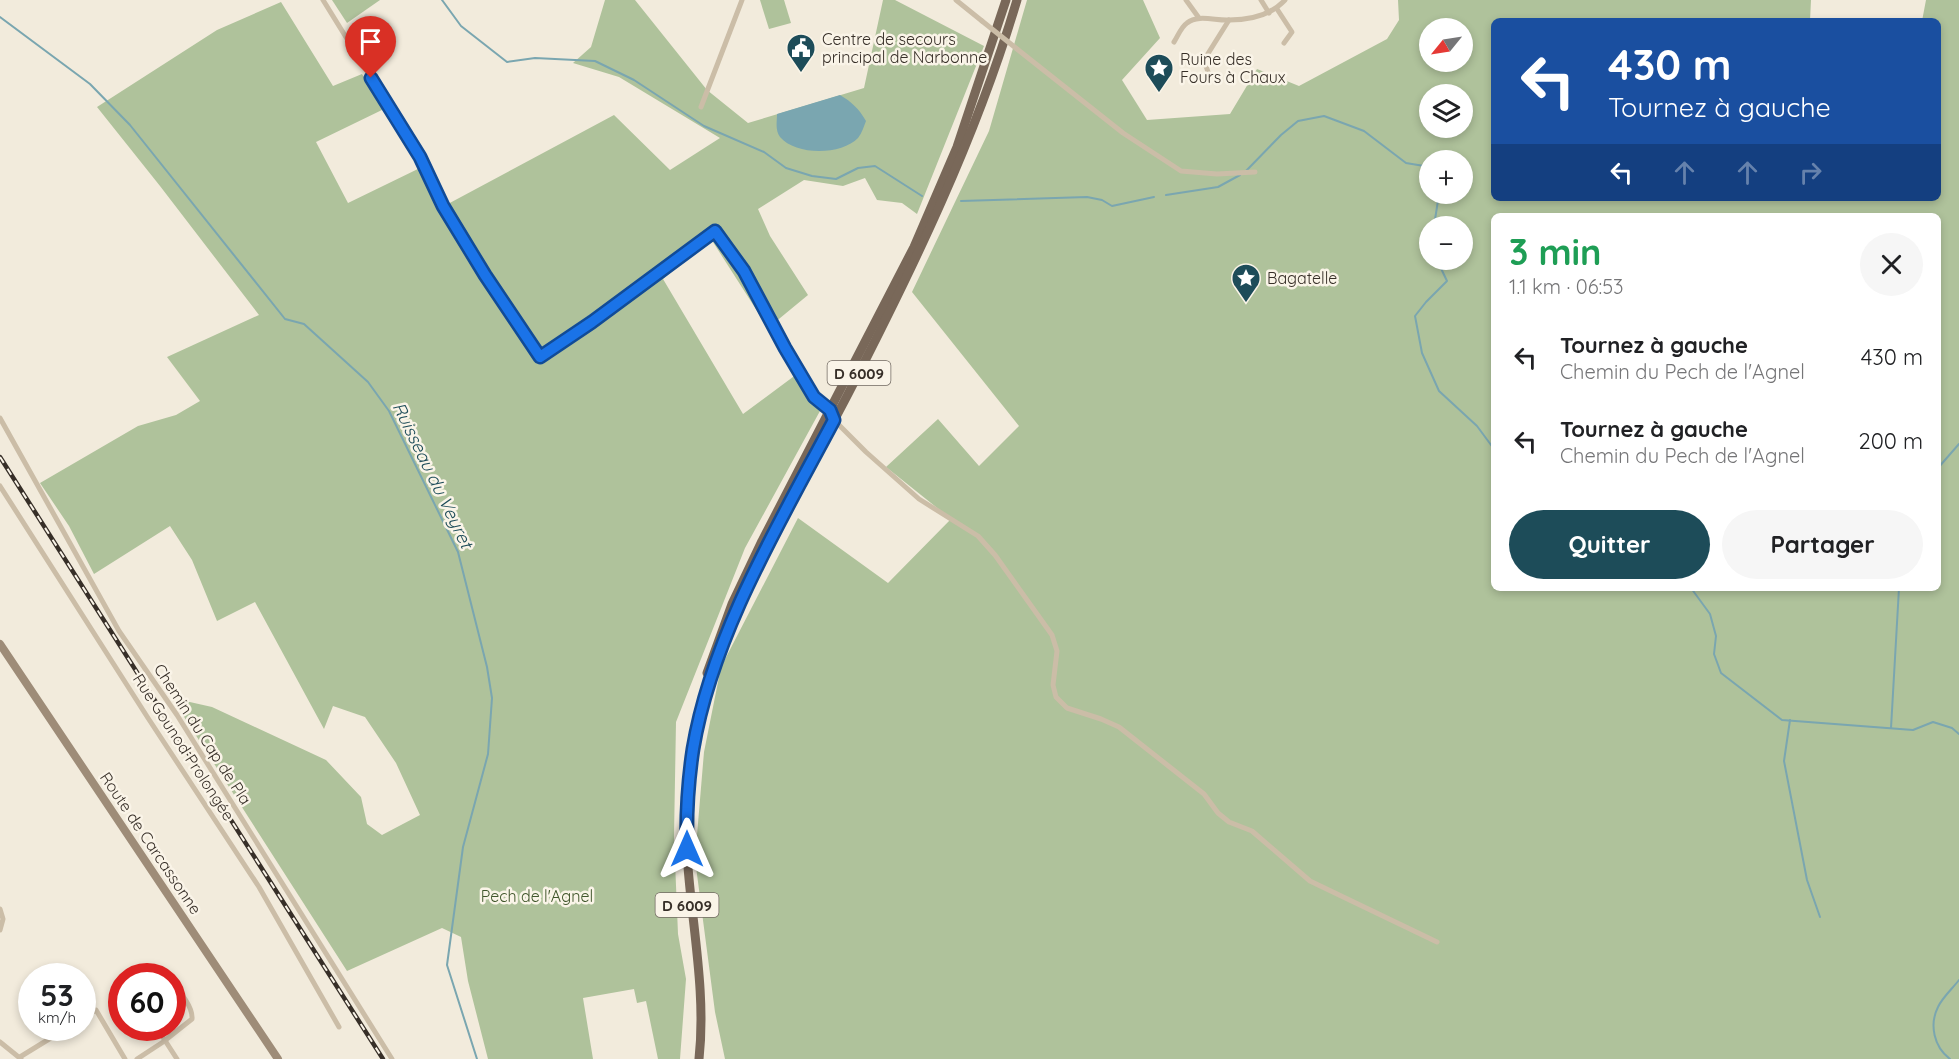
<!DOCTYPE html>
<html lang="fr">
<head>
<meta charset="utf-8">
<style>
	body { margin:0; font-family:Quicksand,sans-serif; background:#f6f6f6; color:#202124; height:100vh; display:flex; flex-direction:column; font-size:22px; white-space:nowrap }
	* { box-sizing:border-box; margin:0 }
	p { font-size:20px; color:#757577 }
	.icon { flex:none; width:33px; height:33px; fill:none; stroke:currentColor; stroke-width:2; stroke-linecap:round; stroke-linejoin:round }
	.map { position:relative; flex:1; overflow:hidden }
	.side { position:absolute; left:1491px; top:213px; width:450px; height:378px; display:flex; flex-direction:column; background:#fff; border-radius:9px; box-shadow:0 3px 9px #0003 }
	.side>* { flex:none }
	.banner { position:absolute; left:1491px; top:18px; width:450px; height:183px; border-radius:9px; box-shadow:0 3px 9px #0003; background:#1a4fa0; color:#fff; overflow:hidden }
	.needle { width:39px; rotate:240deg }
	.fabs { position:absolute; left:1419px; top:18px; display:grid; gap:12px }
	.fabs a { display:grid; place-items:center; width:54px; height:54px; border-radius:50%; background:#fff; box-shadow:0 3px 9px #0003; font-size:30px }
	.speed { position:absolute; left:18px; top:963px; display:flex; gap:12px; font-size:30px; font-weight:700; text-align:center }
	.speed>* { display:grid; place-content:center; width:78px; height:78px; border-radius:50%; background:#fff; box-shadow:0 3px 9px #0003; line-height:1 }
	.speed small { font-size:15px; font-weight:400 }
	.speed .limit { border:9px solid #d22; background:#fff; color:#111 }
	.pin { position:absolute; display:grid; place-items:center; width:51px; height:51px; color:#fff; margin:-62px -26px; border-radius:50% 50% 50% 0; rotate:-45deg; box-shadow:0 0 6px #0007 }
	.pin .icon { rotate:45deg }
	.me { position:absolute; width:66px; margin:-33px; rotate:0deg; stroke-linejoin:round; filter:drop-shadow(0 0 4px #0008) }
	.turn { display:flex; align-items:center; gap:21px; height:126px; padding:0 18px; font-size:27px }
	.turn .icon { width:78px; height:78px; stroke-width:2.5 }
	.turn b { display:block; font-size:42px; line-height:51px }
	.lanes { display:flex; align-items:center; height:57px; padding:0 18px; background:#0003; justify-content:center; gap:30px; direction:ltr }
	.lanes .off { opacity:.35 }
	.round { display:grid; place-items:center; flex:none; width:63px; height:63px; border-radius:32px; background:#f6f6f6 }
	.headline { display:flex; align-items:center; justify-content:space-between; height:102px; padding:0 18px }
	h1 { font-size:36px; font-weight:700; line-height:45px; color:#1e9e55 }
	.primary-button { display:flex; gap:12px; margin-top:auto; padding:12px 18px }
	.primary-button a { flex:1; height:69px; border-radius:36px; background:#1d4c59; color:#fff; font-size:24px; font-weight:700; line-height:69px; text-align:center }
	.primary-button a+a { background:#f6f6f6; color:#202124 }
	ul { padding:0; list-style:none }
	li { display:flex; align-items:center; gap:18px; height:84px; padding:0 18px }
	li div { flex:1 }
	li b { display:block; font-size:22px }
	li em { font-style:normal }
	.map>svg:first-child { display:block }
	.green { fill:#afc29b; fill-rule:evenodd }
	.water { fill:#7aa6b0 }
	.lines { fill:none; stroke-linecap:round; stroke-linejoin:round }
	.stream { stroke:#7aa6b0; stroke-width:2 }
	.minor { stroke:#cbbda7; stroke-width:5 }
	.secondary { stroke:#9e8c78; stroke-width:8 }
	.primary { stroke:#796859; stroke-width:9 }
	.rail-casing { stroke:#372f28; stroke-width:4.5 }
	.rail { stroke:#faf4e8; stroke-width:2; stroke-dasharray:7; stroke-linecap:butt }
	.minor-bridge { stroke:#cbbda7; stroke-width:5 }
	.route-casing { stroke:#114b97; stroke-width:15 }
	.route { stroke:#1a73e8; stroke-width:10 }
	.labels { text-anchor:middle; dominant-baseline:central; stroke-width:5; stroke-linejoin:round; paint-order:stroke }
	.shield { fill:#faf4e8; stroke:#726a62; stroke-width:1.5 }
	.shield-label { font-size:15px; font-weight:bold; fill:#372f28 }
	.poi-label { font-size:16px; fill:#372f28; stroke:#faf4e8; text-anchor:start }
	.street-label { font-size:16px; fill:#372f28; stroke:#faf4e8 }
	.park-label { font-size:16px; fill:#40562b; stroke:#faf4e8 }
	.water-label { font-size:18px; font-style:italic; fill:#1d4c59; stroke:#faf4e8 }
</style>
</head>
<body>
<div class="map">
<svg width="1959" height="1059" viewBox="0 0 1959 1059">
	<rect width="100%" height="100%" fill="#f2ebdc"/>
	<g class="green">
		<polygon points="332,0 380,0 347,23"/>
		<polygon points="605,0 635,0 707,90 748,123 864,88 883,0 895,0 984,46 917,214 902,203 877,200 865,178 843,186 804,180 758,209 770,236 808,295 768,328 711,239 663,279 743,414 801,371 826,400 745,548 676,722 674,837 678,934 686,979 680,1059 658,1059 646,1001 637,1003 634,989 583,998 593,1059 488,1059 468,981 461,937 442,928 347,971 172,698 212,707 326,760 361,797 367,824 382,835 420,815 396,763 365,717 333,706 324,729 255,602 217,621 192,560 170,526 94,574 69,526 40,483 138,426 176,415 200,401 167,357 259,315 160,186 97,107 217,30 281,2 333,86 362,74 384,109 316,142 348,203 422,167 446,205 614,115 670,170 720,138 619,77 573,63 591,47"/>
		<polygon points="760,0 784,0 791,23 769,29"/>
		<path d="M 1027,0 L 1143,0 L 1160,38 L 1122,80 L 1147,120 L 1230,114 L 1257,69 L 1299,86 L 1387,39 L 1399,20 L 1398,0 L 1811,0 L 1810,21 L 1494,21 L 1494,198 L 1938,198 L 1938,21 L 1922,21 L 1926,0 L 1959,0 L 1959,1059 L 725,1059 L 715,1012 L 695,859 L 704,752 L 721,667 L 798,518 L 888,583 L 951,519 L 886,467 L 938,419 L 979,466 L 1019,426 L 912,292 L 989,131 ZM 1430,28 L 1462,28 L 1462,62 L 1430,62 ZM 1430,94 L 1462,94 L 1462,128 L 1430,128 ZM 1430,160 L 1462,160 L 1462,194 L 1430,194 ZM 1494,216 L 1938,216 L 1938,588 L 1494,588 ZM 1430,226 L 1462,226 L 1462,260 L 1430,260 Z"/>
	</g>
	<path class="water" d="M 840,95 C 852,102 859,109 866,121 C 864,126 862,133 858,138 C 842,155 796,156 780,137 C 775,130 777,121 777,114 Z"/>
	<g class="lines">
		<g class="stream">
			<polyline points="442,0 461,26 507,62 535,58 595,61 634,80 704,126 764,152 786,168 812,176 836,179 858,168 875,166 922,196"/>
			<polyline points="0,17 90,84 130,125 285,319 304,324 368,382 389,411 458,552 487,667 492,698 488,754 463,847 447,965 477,1059"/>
			<polyline points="1245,172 1281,135 1298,121 1324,116 1364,131 1406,163 1430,167"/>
			<polyline points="1166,195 1218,187 1240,175"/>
			<polyline points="961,201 1087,197 1102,200 1112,206 1154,197"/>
			<polyline points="1434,226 1439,194"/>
			<polyline points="1437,260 1447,281 1426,302 1415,316 1422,353 1439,391 1477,426 1494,449"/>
			<polyline points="1938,468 1959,444"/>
			<polyline points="1691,588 1710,614 1716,636 1714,654 1721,673 1782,720 1913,730 1933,722 1952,728 1959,734"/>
			<polyline points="1790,720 1784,761 1807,880 1820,917"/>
			<polyline points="1891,728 1899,588"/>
			<path d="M 1950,1059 C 1934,1047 1929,1025 1938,1007 C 1942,998 1952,989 1959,980"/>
		</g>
		<g class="minor">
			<polyline points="323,0 420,157 443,206 495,292 540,357 573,335 715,231 744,271 785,348 814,397 831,411"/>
			<polyline points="956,0 982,21"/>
			<polyline points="1186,0 1199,18"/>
			<polyline points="1261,0 1269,13"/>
			<polyline points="1277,9 1292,32 1284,43"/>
			<path d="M 1174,42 C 1178,36 1181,27 1187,23 C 1198,14 1216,21 1229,20 C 1249,20 1271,15 1285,0"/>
			<polyline points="1017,49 1123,133 1181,171 1217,174 1255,172"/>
			<polyline points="1208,72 1204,60 1229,20"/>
			<polyline points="701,107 742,0"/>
			<polyline points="0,418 119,631 177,715 392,1059"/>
			<polyline points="834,420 866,452 919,499 978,536 995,555 1052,635 1057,651 1053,685 1056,697 1067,708 1101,719 1119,727 1204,794 1218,813 1229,822 1252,831 1310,881 1437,942"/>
			<polyline points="0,486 148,718 259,887 339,1027"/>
			<polyline points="0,909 3,919 0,930"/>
			<polyline points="82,1018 96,1010 125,1059"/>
			<polyline points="157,1028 177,1059"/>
			<polyline points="0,1042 21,1059"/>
			<polyline points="20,1057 67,1028"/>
			<path d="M 137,1059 L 163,1042 L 192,1019 C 193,1008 181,991 172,986"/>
		</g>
		<polyline class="secondary" points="0,644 278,1059"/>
		<g class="primary">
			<polyline points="707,673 732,604 762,541 914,247 957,147 1006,0"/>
			<path d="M 699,1059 C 706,995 693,931 688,867 C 685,818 687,767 700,720 C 730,605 792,501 847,396 C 913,268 976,138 1017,0"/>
		</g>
		<g class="rail-casing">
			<polyline id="rail" points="0,457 383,1059"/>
		</g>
		<use href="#rail" class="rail"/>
		<polyline class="minor-bridge" points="982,21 1017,49"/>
	</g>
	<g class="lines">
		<g class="route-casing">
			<path id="route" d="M 371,78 L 420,157 L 443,206 L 485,275 L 540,357 L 592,322 L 715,231 L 744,271 L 785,348 L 814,397 L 830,410 L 834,420 C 780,522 712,635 693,749 C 688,782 686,816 687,849"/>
		</g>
		<use href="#route" class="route"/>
	</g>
	<defs>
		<g id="civic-pin" transform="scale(1.5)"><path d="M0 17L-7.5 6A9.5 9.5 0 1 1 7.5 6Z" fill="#1d4c59" stroke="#faf4e8"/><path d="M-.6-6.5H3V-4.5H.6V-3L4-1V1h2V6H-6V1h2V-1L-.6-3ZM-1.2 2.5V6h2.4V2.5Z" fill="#fff"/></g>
		<g id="sight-pin" transform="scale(1.5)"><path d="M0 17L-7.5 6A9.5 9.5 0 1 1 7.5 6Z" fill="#1d4c59" stroke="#faf4e8"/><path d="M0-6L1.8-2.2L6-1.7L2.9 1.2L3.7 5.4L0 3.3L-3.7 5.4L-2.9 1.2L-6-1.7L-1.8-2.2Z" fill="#fff"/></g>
	</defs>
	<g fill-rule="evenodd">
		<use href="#civic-pin" x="801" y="48"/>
		<use href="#sight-pin" x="1159" y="68"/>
		<use href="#sight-pin" x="1246" y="278"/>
	</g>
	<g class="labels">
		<g class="shield">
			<rect x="827.5" y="361" width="63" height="24" rx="4.5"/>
			<rect x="655.5" y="893" width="63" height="24" rx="4.5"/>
		</g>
		<g class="shield-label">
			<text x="859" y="373">D 6009</text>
			<text x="687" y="905">D 6009</text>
		</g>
		<g class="poi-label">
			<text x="822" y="39">Centre de secours<tspan x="822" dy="18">principal de Narbonne</tspan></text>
			<text x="1180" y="59">Ruine des<tspan x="1180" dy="18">Fours à Chaux</tspan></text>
			<text x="1267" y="278">Bagatelle</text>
		</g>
		<g class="street-label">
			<text transform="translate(203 734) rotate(57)">Chemin du Cap de Pla</text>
			<text transform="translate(184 747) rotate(57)">Rue Gounod Prolongée</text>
			<text transform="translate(151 843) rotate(56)">Route de Carcassonne</text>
		</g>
		<g class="park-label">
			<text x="537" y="896">Pech de l'Agnel</text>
		</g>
		<g class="water-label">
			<text transform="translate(433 475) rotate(64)">Ruisseau du Veyret</text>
		</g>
	</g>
</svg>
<div class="fabs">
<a><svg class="needle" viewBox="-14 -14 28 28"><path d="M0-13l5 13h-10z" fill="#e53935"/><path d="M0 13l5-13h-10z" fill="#757577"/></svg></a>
<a><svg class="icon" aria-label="layers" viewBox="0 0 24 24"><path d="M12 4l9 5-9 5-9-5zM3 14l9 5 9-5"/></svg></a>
<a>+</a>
<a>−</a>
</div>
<div class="speed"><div>53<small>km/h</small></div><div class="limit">60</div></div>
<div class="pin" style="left:371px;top:78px;background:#d93025"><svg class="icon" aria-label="arrive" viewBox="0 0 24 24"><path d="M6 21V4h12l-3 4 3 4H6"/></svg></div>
<svg class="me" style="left:687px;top:849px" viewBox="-20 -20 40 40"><path d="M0-17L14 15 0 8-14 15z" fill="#1a73e8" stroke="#fff" stroke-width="4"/></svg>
<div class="banner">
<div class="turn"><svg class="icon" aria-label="left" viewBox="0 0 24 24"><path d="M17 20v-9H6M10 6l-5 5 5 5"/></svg><div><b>430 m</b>Tournez à gauche</div></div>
<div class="lanes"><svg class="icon" aria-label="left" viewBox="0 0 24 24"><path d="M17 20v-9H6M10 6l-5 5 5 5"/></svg><svg class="icon off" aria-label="ahead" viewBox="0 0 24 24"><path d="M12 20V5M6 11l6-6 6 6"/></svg><svg class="icon off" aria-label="ahead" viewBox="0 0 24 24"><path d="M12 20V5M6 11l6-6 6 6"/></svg><svg class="icon off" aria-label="right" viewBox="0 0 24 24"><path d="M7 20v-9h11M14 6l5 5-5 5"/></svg></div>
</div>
<section class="side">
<div class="headline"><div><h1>3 min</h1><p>1.1 km · 06:53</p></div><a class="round"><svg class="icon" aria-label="close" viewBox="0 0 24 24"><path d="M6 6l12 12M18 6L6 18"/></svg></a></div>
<ul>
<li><svg class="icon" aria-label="left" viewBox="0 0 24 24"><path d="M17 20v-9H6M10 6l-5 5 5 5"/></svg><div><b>Tournez à gauche</b><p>Chemin du Pech de l'Agnel</p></div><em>430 m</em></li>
<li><svg class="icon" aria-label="left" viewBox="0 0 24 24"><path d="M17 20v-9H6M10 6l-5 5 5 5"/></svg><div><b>Tournez à gauche</b><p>Chemin du Pech de l'Agnel</p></div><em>200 m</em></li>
</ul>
<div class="primary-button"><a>Quitter</a><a>Partager</a></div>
</section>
</div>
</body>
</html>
